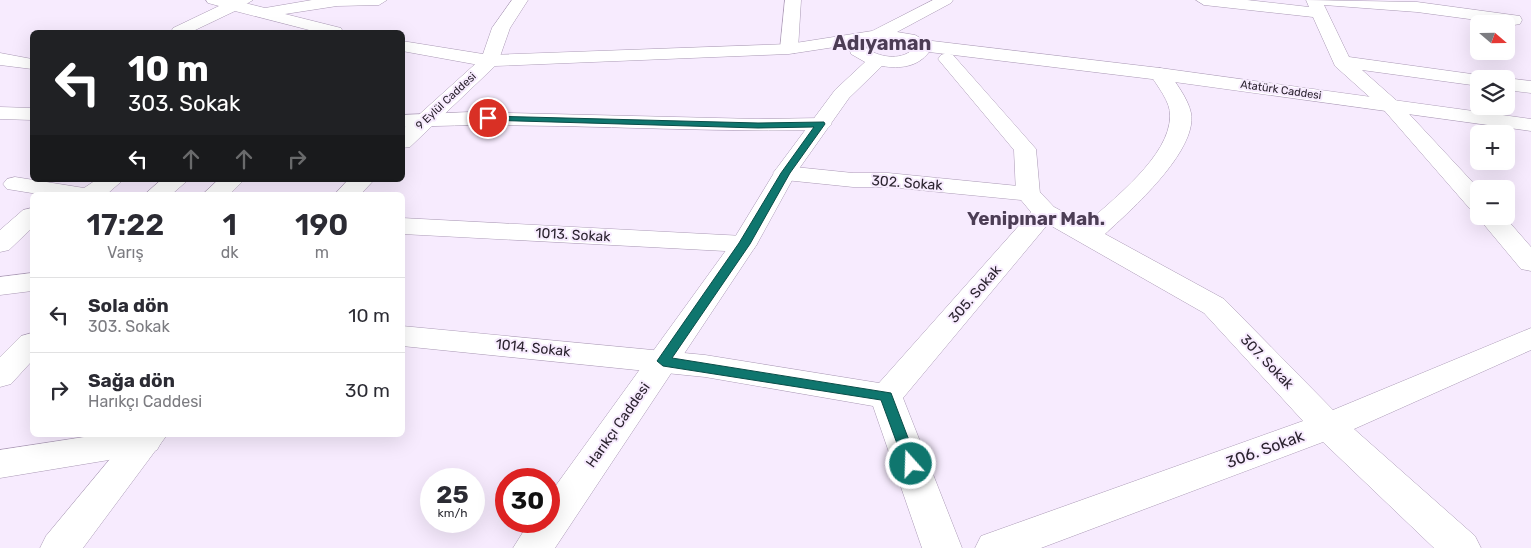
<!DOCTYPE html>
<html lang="tr">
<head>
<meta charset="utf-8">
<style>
	body { margin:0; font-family:Rubik,sans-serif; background:#f7f7f7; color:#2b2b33; height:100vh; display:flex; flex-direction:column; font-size:19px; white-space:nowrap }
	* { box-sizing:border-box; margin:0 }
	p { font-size:16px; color:#7c7c81 }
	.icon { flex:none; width:28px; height:28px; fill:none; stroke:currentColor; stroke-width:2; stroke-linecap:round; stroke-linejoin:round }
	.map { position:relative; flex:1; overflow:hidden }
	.side { position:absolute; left:30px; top:192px; width:375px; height:245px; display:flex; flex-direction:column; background:#fff; border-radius:8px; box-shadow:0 5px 20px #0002 }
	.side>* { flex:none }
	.guide { position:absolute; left:30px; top:30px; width:375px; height:152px; border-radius:8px; box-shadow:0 5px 20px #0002; background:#202124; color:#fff; overflow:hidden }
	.needle { width:32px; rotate:110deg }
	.tools { position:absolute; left:1470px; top:15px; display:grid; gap:10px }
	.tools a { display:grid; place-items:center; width:45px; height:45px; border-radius:8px; background:#fff; box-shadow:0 5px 20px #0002; font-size:25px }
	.speed { position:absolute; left:420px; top:468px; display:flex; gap:10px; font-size:25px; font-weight:700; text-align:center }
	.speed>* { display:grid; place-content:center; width:65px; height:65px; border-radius:50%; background:#fff; box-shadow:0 5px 20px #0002; line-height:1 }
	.speed small { font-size:12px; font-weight:400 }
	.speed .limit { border:8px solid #d22; background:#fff; color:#111 }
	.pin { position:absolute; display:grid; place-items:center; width:42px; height:42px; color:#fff; margin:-21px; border:2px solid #fff; border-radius:50%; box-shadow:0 1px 5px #0007 }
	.me { position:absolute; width:55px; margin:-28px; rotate:340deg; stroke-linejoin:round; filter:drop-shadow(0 0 4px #0008) }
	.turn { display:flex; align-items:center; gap:18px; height:105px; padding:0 15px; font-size:22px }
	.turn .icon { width:65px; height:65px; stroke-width:2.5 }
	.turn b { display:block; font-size:35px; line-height:42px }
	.lanes { display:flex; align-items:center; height:48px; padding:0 15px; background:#0003; justify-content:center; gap:25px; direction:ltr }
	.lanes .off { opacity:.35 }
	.eta { display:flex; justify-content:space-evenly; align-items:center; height:85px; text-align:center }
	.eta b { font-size:30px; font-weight:600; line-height:35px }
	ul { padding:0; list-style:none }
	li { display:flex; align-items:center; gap:15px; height:75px; padding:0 15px; border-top:1px solid #e1e1e2 }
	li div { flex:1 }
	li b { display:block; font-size:19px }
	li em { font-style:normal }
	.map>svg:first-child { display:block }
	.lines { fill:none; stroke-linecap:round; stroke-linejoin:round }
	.pedestrian-casing { stroke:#aa99b5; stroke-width:1 }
	.minor-casing { stroke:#aa99b5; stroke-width:1 }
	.tertiary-casing { stroke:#aa99b5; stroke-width:1 }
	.secondary-casing { stroke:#aa99b5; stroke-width:1 }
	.pedestrian { fill:#fff; fill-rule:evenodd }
	.minor { fill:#fff; fill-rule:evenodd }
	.tertiary { fill:#fff; fill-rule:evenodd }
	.secondary { fill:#fff; fill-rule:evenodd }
	.route { fill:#0f766e; stroke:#0a4d48 }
	.labels { text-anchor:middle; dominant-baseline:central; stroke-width:4; stroke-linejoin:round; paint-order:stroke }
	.far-street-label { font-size:11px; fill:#2b232f; stroke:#f7ebfe }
	.street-label { font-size:14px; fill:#2b232f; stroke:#f7ebfe }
	.near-street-label { font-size:16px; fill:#2b232f; stroke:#f7ebfe }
	.district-label { font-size:19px; font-weight:bold; fill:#4c3d55; stroke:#f7ebfe }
	.far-town-label { font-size:20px; font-weight:bold; fill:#4c3d55; stroke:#f7ebfe }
</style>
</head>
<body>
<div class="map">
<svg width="1531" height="548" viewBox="0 0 1531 548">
	<rect width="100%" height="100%" fill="#f7ebfe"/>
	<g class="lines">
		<g class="pedestrian-casing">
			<polygon id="pedestrian" points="947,53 953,55 1036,149 1040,194 1037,199 1028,201 1019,199 1016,194 1014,150 938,59 941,55"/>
		</g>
		<g class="minor-casing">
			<g id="minor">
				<polygon points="206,0 233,0 265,8 312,0 387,0 379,5 337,6 285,14 341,28 343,32 317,32 235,11 191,32 171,32 173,28 219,6 208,3"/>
				<polygon points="512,0 528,0 510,28 497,65 490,67 402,51 402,41 483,54 492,28"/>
				<polygon points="785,0 801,0 798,49 795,53 783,53 780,49"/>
				<polygon points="1196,0 1247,0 1309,7 1306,0 1417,2 1520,16 1522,20 1520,24 1514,25 1417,12 1324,5 1349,57 1486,76 1488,79 1479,79 1479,86 1362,70 1397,101 1479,189 1479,211 1470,209 1383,109 1335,66 1313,17 1204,5"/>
				<polygon points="0,53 32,59 32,69 0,65"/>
				<path d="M 1160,68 L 1167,70 C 1175,82 1188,98 1191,113 C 1198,151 1130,211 1105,234 L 1224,299 L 1333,410 L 1531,328 L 1531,350 L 1354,429 L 1475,536 L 1481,548 L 1434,548 L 1323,442 L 1041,548 L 975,548 L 981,536 L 1303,421 L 1204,313 L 1048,224 L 903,398 L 962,548 L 922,548 L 873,406 L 705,377 L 402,346 L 402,326 L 705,355 L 879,383 L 1031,212 L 1021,200 L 888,187 L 853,187 L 785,180 L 777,178 L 773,173 L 777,168 L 785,166 L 853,173 L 888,173 L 1028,187 L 1037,189 L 1054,207 L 1086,224 C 1113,199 1170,156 1170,116 C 1171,102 1157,86 1150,74 L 1153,70 Z"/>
				<polygon points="1506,78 1531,81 1531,93 1506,90 1506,79 1504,79"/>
				<polygon points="0,107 32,108 32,120 0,119"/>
				<path d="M 470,112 L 758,119 L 821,118 L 828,120 L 832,124 L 828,128 L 821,130 C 681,133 542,121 402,127 L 402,115 Z"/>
				<polygon points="15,177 84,188 96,180 123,180 106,195 44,195 7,189 3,184 7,179"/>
				<polygon points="161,180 188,180 171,195 144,195"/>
				<polygon points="218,180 244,180 229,195 202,195"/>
				<polygon points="32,208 32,228 9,250 0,252 0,230 23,210"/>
				<polygon points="1479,214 1479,216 1504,216 1531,247 1531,271 1521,269 1481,221 1477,216"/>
				<polygon points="402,218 744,236 753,238 757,244 753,250 744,252 402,234"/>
				<polygon points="32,273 32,291 0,295 0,277"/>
				<polygon points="32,333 32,361 11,384 0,387 0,357 21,336"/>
				<polygon points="97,435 159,435 162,441 157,450 145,454 0,478 0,450"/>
			</g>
		</g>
		<g class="tertiary-casing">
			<polygon id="tertiary" points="232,0 253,0 238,9 226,9 224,6"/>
		</g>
		<g class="secondary-casing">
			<g id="secondary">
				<path d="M 933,0 L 953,0 L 951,3 L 897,32 L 915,35 L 924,40 L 1160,68 L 1531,119 L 1531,131 L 1160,80 L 929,52 C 918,67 900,69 882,66 L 849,98 L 796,173 L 757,244 L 555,548 L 513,548 L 530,521 L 549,521 L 549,495 L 732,242 L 777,168 L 835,90 L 865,62 L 851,54 L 848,45 L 789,54 L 495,66 L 410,147 L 402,148 L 402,130 L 483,57 L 490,55 L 789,44 L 872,31 ZM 881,40 L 905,44 L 912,50 C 900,61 878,57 866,48 L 866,45 Z"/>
				<polygon points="348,180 374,180 360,195 334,195"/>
				<polygon points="130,435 167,435 83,548 40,548 46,536"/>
			</g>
		</g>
		<use href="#pedestrian" class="pedestrian"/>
		<use href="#minor" class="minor"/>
		<use href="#tertiary" class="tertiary"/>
		<use href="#secondary" class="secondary"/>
	</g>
	<polygon class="route" points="488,116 758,123 824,122 825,124 790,173 750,244 672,358 891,393 918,464 916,468 906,468 881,400 663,366 657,361 739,243 781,173 814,127 758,128 485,120 485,117"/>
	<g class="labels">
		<g class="far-street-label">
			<text transform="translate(1281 90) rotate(8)">Atatürk Caddesi</text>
			<text transform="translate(446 101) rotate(-43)">9 Eylül Caddesi</text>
		</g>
		<g class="street-label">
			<text transform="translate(907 183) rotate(4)">302. Sokak</text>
			<text transform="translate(573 235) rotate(3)">1013. Sokak</text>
			<text transform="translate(975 294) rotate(-49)">305. Sokak</text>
			<text transform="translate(533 348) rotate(6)">1014. Sokak</text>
			<text transform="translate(1267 362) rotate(46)">307. Sokak</text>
			<text transform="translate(618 425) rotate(-55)">Harıkçı Caddesi</text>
		</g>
		<g class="near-street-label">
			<text transform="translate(1265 449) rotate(-20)">306. Sokak</text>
		</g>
		<g class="district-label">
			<text x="1036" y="218">Yenipınar Mah.</text>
		</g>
		<g class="far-town-label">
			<text x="882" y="43">Adıyaman</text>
		</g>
	</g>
</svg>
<div class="tools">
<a><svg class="needle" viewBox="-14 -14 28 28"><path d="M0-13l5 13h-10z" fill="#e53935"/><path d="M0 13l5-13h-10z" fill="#7c7c81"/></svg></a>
<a><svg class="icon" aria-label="layers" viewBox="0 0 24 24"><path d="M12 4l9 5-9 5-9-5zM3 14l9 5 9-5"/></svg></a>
<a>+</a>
<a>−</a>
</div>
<div class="speed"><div>25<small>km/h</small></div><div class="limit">30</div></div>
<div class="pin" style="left:488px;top:118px;background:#d93025"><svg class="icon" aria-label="arrive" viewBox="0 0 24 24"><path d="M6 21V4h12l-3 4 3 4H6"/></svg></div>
<svg class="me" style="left:911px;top:464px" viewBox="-20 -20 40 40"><circle r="17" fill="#0f766e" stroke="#fff" stroke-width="3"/><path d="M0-11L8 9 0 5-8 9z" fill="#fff"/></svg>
<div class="guide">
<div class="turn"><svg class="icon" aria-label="left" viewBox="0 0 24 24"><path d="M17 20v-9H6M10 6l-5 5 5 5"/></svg><div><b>10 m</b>303. Sokak</div></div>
<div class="lanes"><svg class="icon" aria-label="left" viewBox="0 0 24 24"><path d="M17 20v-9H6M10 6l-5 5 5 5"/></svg><svg class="icon off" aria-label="ahead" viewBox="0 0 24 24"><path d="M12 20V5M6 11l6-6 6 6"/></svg><svg class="icon off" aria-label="ahead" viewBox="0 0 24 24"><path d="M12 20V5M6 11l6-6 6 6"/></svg><svg class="icon off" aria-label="right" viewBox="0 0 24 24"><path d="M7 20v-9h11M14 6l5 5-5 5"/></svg></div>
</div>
<section class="side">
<div class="eta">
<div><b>17:22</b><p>Varış</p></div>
<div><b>1</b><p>dk</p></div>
<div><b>190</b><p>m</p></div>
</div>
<ul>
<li><svg class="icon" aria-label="left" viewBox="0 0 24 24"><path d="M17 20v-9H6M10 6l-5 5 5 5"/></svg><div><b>Sola dön</b><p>303. Sokak</p></div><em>10 m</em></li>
<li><svg class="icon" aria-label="right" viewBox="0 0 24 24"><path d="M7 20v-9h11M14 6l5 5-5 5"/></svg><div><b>Sağa dön</b><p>Harıkçı Caddesi</p></div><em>30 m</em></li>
</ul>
</section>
</div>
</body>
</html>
